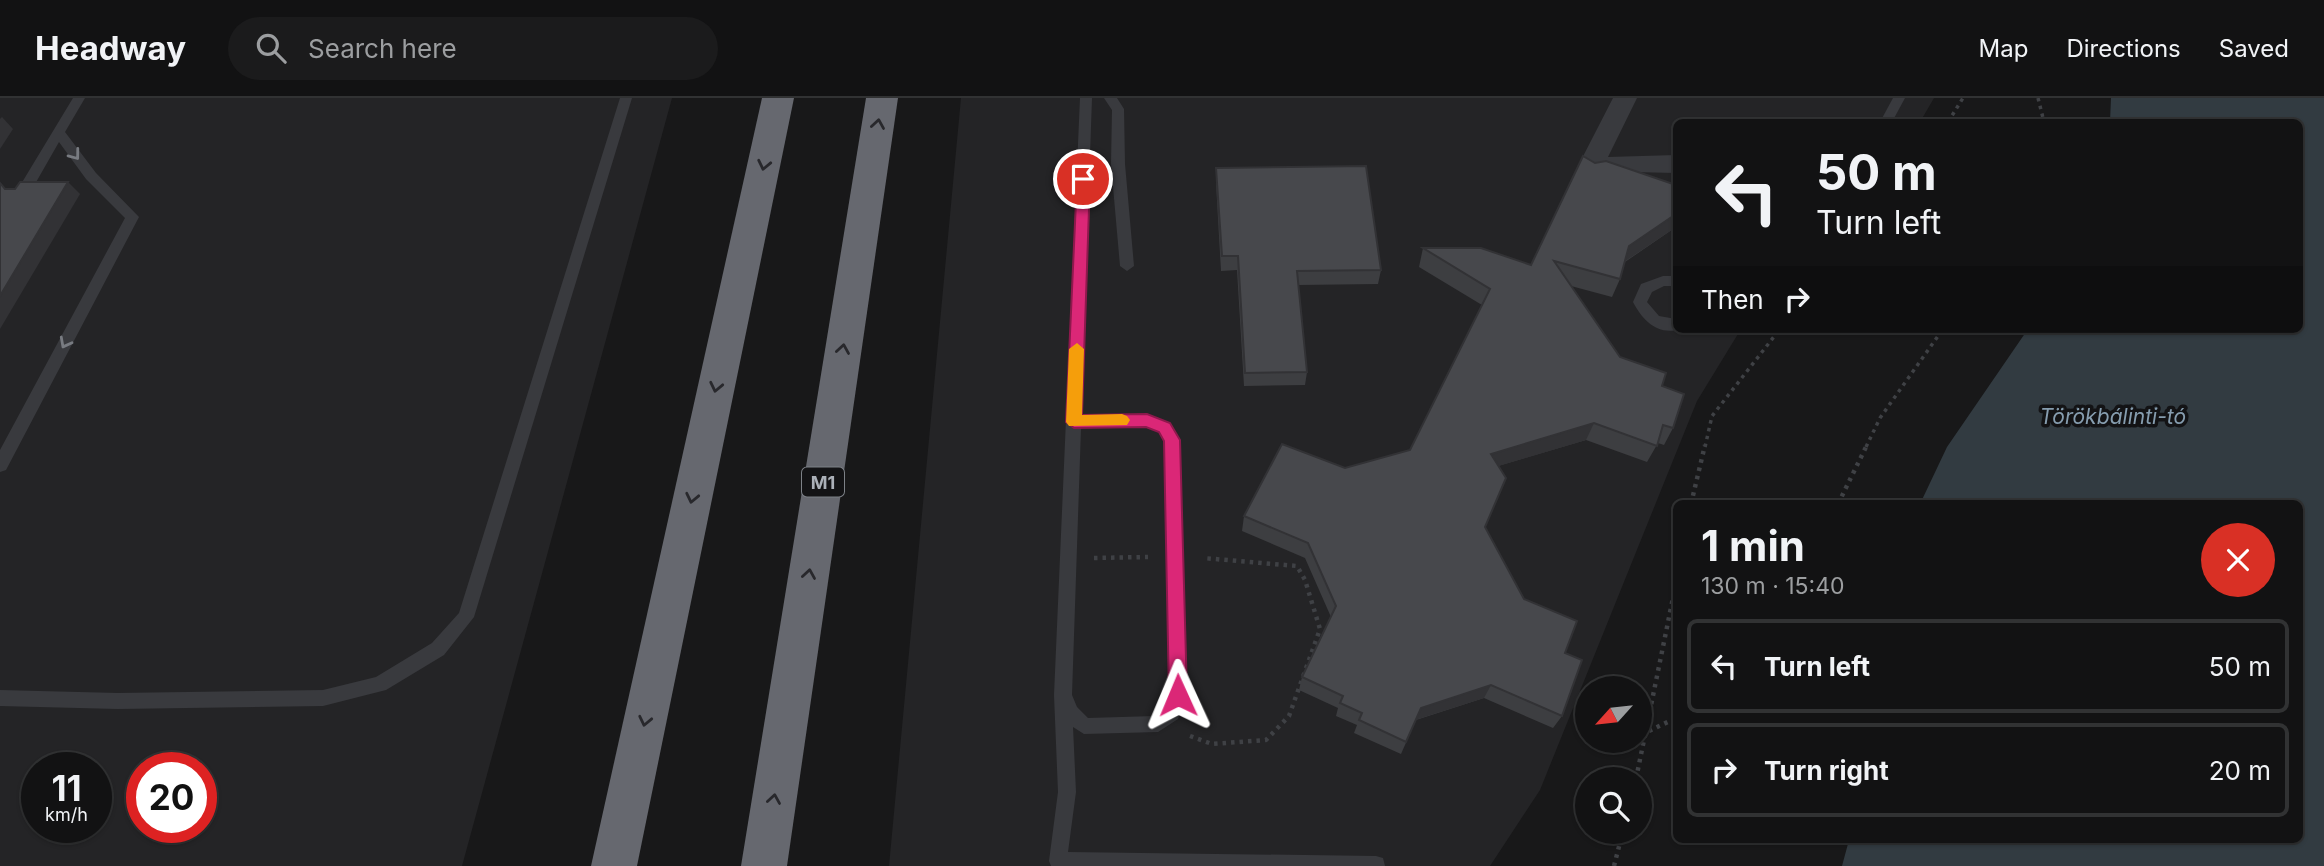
<!DOCTYPE html>
<html lang="en">
<head>
<meta charset="utf-8">
<style>
	body { margin:0; font-family:Inter,sans-serif; background:#1b1b1c; color:#f1f3f6; height:100vh; display:flex; flex-direction:column; font-size:26px; white-space:nowrap }
	* { box-sizing:border-box; margin:0 }
	p { font-size:23px; color:#9c9ea0 }
	.icon { flex:none; width:38px; height:38px; fill:none; stroke:currentColor; stroke-width:2; stroke-linecap:round; stroke-linejoin:round }
	.map { position:relative; flex:1; overflow:hidden }
	.sheet { position:absolute; left:1673px; top:402px; width:630px; height:343px; display:flex; flex-direction:column; background:#121213; border-radius:10px; box-shadow:0 2px 5px #0004,0 0 0 2px #313233 }
	.sheet>* { flex:none }
	.guide { position:absolute; left:1673px; top:21px; width:630px; height:214px; border-radius:10px; box-shadow:0 2px 5px #0004,0 0 0 2px #313233; background:#121213; color:#f1f3f6; overflow:hidden }
	.needle { width:46px; rotate:243deg }
	.buttons { position:absolute; left:1575px; top:578px; display:grid; gap:14px }
	.buttons a { display:grid; place-items:center; width:77px; height:77px; border-radius:50%; background:#121213; box-shadow:0 2px 5px #0004,0 0 0 2px #313233; font-size:35px }
	.speed { position:absolute; left:21px; top:654px; display:flex; gap:14px; font-size:35px; font-weight:700; text-align:center }
	.speed>* { display:grid; place-content:center; width:91px; height:91px; border-radius:50%; background:#121213; box-shadow:0 2px 5px #0004,0 0 0 2px #313233; line-height:1 }
	.speed small { font-size:18px; font-weight:400 }
	.speed .limit { border:10px solid #d22; background:#fff; color:#111 }
	.pin { position:absolute; display:grid; place-items:center; width:60px; height:60px; color:#fff; margin:-30px; border:4px solid #fff; border-radius:50%; box-shadow:0 2px 7px #0007 }
	.me { position:absolute; width:77px; margin:-38px; rotate:359deg; stroke-linejoin:round; filter:drop-shadow(0 0 5px #0008) }
	.turn { display:flex; align-items:center; gap:24px; height:147px; padding:0 28px; font-size:32px }
	.turn .icon { width:91px; height:91px; stroke-width:2.5 }
	.turn b { display:block; font-size:49px; line-height:60px }
	.then { display:flex; align-items:center; height:66px; padding:0 28px; background:#0003; gap:14px; font-size:26px }
	.round { display:grid; place-items:center; flex:none; width:74px; height:74px; border-radius:37px; background:#1b1b1c }
	.head { display:flex; align-items:center; justify-content:space-between; height:119px; padding:0 28px }
	h1 { font-size:42px; font-weight:700; line-height:52px }
	ul { padding:0; list-style:none }
	li { display:flex; align-items:center; gap:21px; height:94px; margin:0 14px 10px; padding:0 14px; border:4px solid #313233; border-radius:10px }
	li div { flex:1 }
	li b { display:block; font-size:26px }
	li em { font-style:normal }
	header { display:flex; align-items:center; gap:42px; box-sizing:border-box; height:98px; padding:0 35px; background:#121213; border-bottom:2px solid #313233 }
	header strong { font-size:33px }
	nav { display:flex; gap:38px; margin-inline-start:auto; font-size:24px }
	.search { width:490px; height:63px; background:#1b1b1c; display:flex; align-items:center; gap:18px; box-sizing:border-box; padding:0 24px; border-radius:38px; color:#9c9ea0; font-size:26px }
	.map>svg:first-child { display:block }
	.built { fill:#242426; fill-rule:evenodd }
	.water { fill:#323b41 }
	.lines { fill:none; stroke-linecap:round; stroke-linejoin:round }
	.path-far1 { stroke:#3f4145; stroke-width:3.5; stroke-dasharray:3.5 4.5; stroke-linecap:butt }
	.path { stroke:#3f4145; stroke-width:4.5; stroke-dasharray:3.5 5; stroke-linecap:butt }
	.lane { fill:#393a3e; fill-rule:evenodd }
	.street { fill:#393a3e; fill-rule:evenodd }
	.highway { fill:#66686f; fill-rule:evenodd }
	.wall { fill:#3d3e41 }
	.shaded-wall { fill:#323235 }
	.building { fill:#47484c; stroke:#323235; stroke-width:2 }
	.oneway { stroke:#28282c }
	.oneway2 { stroke:#787b81 }
	.route { fill:#db2777; stroke:#8e194d; stroke-width:2 }
	.slow { fill:#f59e0b }
	.labels { text-anchor:middle; dominant-baseline:central; stroke-width:7; stroke-linejoin:round; paint-order:stroke }
	.shield { fill:#131315; stroke:#7d8187; stroke-width:2 }
	.shield-label { font-size:18px; font-weight:bold; fill:#abb0b8 }
	.water-label { font-size:21px; font-style:italic; fill:#869daf; stroke:#131315 }
</style>
</head>
<body>
<header>
<strong>Headway</strong>
<div class="search"><svg class="icon" aria-label="search" viewBox="0 0 24 24"><circle cx="10" cy="10" r="6"/><path d="M15 15l6 6"/></svg>Search here</div>
<nav><a>Map</a><a>Directions</a><a>Saved</a></nav>
</header>
<div class="map">
<svg width="2324" height="768" viewBox="0 0 2324 768">
	<rect width="100%" height="100%" fill="#181819"/>
	<g class="built">
		<path d="M 0,0 L 672,0 L 462,768 L 0,768 ZM 37,670 L 96,670 L 96,730 L 37,730 ZM 142,670 L 201,670 L 201,730 L 142,730 Z"/>
		<polygon points="961,0 1934,0 1920,24 1676,24 1676,231 1741,231 1697,303 1540,692 1490,768 889,768"/>
	</g>
	<polygon class="water" points="2111,0 2324,0 2324,768 1842,768 1849,742 2300,742 2300,406 1920,406 1947,349 2028,231 2300,231 2300,24 2110,24"/>
	<g class="lines">
		<g class="path-far1">
			<polyline points="2038,0 2044,24"/>
			<polyline points="1948,24 1963,0"/>
			<polyline points="1705,349 1712,318 1780,231"/>
			<polyline points="1866,349 1880,320 1943,231"/>
		</g>
		<g class="path">
			<polyline points="1691,406 1705,347"/>
			<polyline points="1838,406 1867,347"/>
			<polyline points="1094,460 1148,459"/>
			<polyline points="1649,633 1676,620"/>
			<polyline points="1190,638 1212,646 1266,642 1289,618 1320,531 1305,482 1297,468 1203,460"/>
			<polyline points="1636,681 1676,485"/>
			<polyline points="1614,768 1623,733"/>
		</g>
		<g class="lane">
			<polygon points="73,0 85,0 65,34 96,75 139,119 6,372 0,374 0,352 125,120 86,81 59,44 27,100 17,100 15,96"/>
			<polygon points="620,0 632,0 474,519 444,557 386,592 323,608 118,611 0,608 0,592 118,595 323,592 376,579 432,545 459,515"/>
			<path d="M 1080,0 L 1092,0 L 1081,317 L 1147,316 L 1170,326 L 1180,342 L 1187,598 L 1178,621 L 1158,634 L 1084,636 L 1073,629 L 1076,694 L 1068,754 L 1376,758 L 1383,760 L 1385,768 L 1051,768 L 1049,763 L 1058,694 L 1054,597 ZM 1146,328 L 1160,334 L 1164,343 L 1169,598 L 1165,610 L 1155,618 L 1088,620 L 1077,609 L 1072,597 L 1081,330 Z"/>
			<polygon points="1104,0 1117,0 1124,11 1125,66 1134,168 1127,173 1120,168 1111,66 1112,12"/>
			<polygon points="1893,0 1905,0 1892,24 1880,24"/>
			<path d="M 1663,178 L 1676,178 L 1676,188 L 1664,188 L 1652,194 L 1647,204 L 1659,218 L 1676,221 L 1676,231 L 1681,231 C 1658,238 1643,223 1633,204 L 1641,186 Z"/>
		</g>
		<polygon class="street" points="1613,0 1637,0 1608,59 1676,57 1676,75 1632,74 1589,81 1580,78 1576,72"/>
		<g class="highway">
			<polygon points="762,0 794,0 637,768 591,768"/>
			<polygon points="866,0 898,0 787,768 741,768"/>
		</g>
	</g>
	<g class="wall">
		<polygon points="1595,65 1676,87 1676,129 1625,164 1620,181 1612,199 1571,188 1620,259 1662,288 1673,330 1664,347 1658,345 1647,364 1586,342 1498,368 1485,429 1524,501 1565,555 1562,618 1553,630 1484,600 1416,622 1401,656 1354,635 1357,627 1336,618 1338,610 1299,592 1302,579 1331,519 1305,460 1242,433 1244,418 1345,370 1410,352 1482,207 1419,169 1423,150 1531,167"/>
		<polygon points="1216,70 1381,172 1378,186 1298,187 1307,274 1305,287 1244,288 1237,172 1221,173 1216,85"/>
	</g>
	<g class="shaded-wall">
		<polygon points="2,19 13,31 0,51 0,21"/>
		<polygon points="68,84 80,96 0,231 0,198"/>
		<polygon points="1676,116 1676,129 1621,166 1629,148"/>
		<polygon points="1594,325 1586,342 1485,372 1491,356"/>
		<polygon points="1491,587 1484,600 1415,622 1421,610"/>
	</g>
	<g class="building">
		<polygon points="1583,58 1595,65 1606,63 1676,87 1676,116 1629,148 1620,181 1554,163 1620,259 1666,275 1662,288 1684,296 1673,330 1663,327 1657,348 1594,325 1491,356 1506,380 1485,429 1524,501 1577,523 1565,555 1582,562 1562,618 1491,587 1421,610 1406,644 1359,622 1362,615 1340,605 1343,598 1302,579 1336,508 1308,445 1244,418 1282,346 1345,370 1410,352 1490,191 1423,150 1481,150 1531,167"/>
		<polygon points="1366,68 1381,172 1297,173 1307,274 1245,275 1238,158 1222,158 1216,70"/>
		<polygon points="20,84 68,84 0,198 0,85 5,91 15,91"/>
	</g>
	<defs><path id="oneway-chevron" d="M-2-3.5L2.5 0L-2 3.5" fill="none" stroke-width="1.6" stroke-linecap="round" stroke-linejoin="round" transform="scale(1.75)"/></defs>
	<g class="oneway">
		<use href="#oneway-chevron" transform="translate(878 26) rotate(-81)"/>
		<use href="#oneway-chevron" transform="translate(764 67) rotate(102)"/>
		<use href="#oneway-chevron" transform="translate(843 251) rotate(-81)"/>
		<use href="#oneway-chevron" transform="translate(716 289) rotate(102)"/>
		<use href="#oneway-chevron" transform="translate(692 400) rotate(102)"/>
		<use href="#oneway-chevron" transform="translate(809 476) rotate(-81)"/>
		<use href="#oneway-chevron" transform="translate(645 623) rotate(102)"/>
		<use href="#oneway-chevron" transform="translate(774 701) rotate(-81)"/>
	</g>
	<g class="oneway2">
		<use href="#oneway-chevron" transform="translate(75 57) rotate(53)"/>
		<use href="#oneway-chevron" transform="translate(65 245) rotate(118)"/>
	</g>
	<polygon class="route" points="1083,76 1090,81 1082,317 1147,316 1170,325 1180,342 1187,597 1184,603 1178,606 1172,603 1169,597 1164,343 1159,334 1146,329 1074,330 1066,324 1077,81"/>
	<polygon class="slow" points="1077,245 1084,251 1082,317 1122,316 1127,318 1130,322 1127,327 1069,328 1066,324 1069,251"/>
	<g class="labels">
		<rect class="shield" x="802" y="369.5" width="42" height="29" rx="5"/>
		<g class="shield-label">
			<text x="823" y="384">M1</text>
		</g>
		<g class="water-label">
			<text x="2113" y="318">Törökbálinti-tó</text>
		</g>
	</g>
</svg>
<div class="buttons">
<a><svg class="needle" viewBox="-14 -14 28 28"><path d="M0-13l5 13h-10z" fill="#e53935"/><path d="M0 13l5-13h-10z" fill="#9c9ea0"/></svg></a>
<a><svg class="icon" aria-label="search" viewBox="0 0 24 24"><circle cx="10" cy="10" r="6"/><path d="M15 15l6 6"/></svg></a>
</div>
<div class="speed"><div>11<small>km/h</small></div><div class="limit">20</div></div>
<div class="pin" style="left:1083px;top:81px;background:#d93025"><svg class="icon" aria-label="arrive" viewBox="0 0 24 24"><path d="M6 21V4h12l-3 4 3 4H6"/></svg></div>
<svg class="me" style="left:1178px;top:597px" viewBox="-20 -20 40 40"><path d="M0-17L14 15 0 8-14 15z" fill="#db2777" stroke="#fff" stroke-width="4"/></svg>
<div class="guide">
<div class="turn"><svg class="icon" aria-label="left" viewBox="0 0 24 24"><path d="M17 20v-9H6M10 6l-5 5 5 5"/></svg><div><b>50 m</b>Turn left</div></div>
<div class="then">Then<svg class="icon" aria-label="right" viewBox="0 0 24 24"><path d="M7 20v-9h11M14 6l5 5-5 5"/></svg></div>
</div>
<section class="sheet">
<div class="head"><div><h1>1 min</h1><p>130 m · 15:40</p></div><a class="round" style="background:#d93025;color:#fff"><svg class="icon" aria-label="close" viewBox="0 0 24 24"><path d="M6 6l12 12M18 6L6 18"/></svg></a></div>
<ul>
<li><svg class="icon" aria-label="left" viewBox="0 0 24 24"><path d="M17 20v-9H6M10 6l-5 5 5 5"/></svg><div><b>Turn left</b></div><em>50 m</em></li>
<li><svg class="icon" aria-label="right" viewBox="0 0 24 24"><path d="M7 20v-9h11M14 6l5 5-5 5"/></svg><div><b>Turn right</b></div><em>20 m</em></li>
</ul>
</section>
</div>
</body>
</html>
